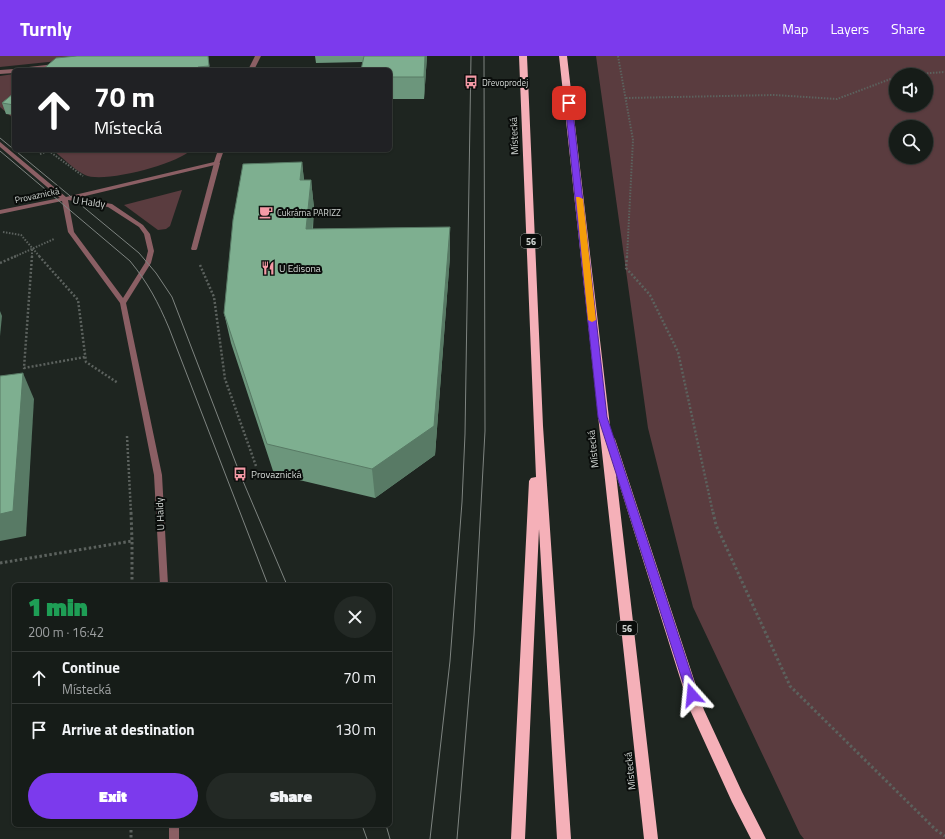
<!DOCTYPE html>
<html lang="en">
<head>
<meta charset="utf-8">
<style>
	body { margin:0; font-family:"Titillium Web",sans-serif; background:#232925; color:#f1f3f6; height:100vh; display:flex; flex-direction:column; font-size:15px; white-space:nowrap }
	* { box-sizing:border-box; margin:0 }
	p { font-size:13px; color:#9ea1a2 }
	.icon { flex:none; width:22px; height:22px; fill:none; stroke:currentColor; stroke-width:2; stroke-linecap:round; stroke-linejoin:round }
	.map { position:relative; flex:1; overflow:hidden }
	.sheet { position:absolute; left:12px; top:527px; width:380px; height:244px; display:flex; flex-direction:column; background:#161c18; border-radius:6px; box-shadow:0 1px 3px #0004,0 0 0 1px #353a37 }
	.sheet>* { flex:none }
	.guide { position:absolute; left:12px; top:12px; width:380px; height:84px; border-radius:6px; box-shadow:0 1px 3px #0004,0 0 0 1px #353a37; background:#202124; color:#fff; overflow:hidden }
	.buttons { position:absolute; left:889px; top:12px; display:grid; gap:8px }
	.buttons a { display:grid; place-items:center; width:44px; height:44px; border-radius:50%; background:#161c18; box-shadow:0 1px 3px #0004,0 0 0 1px #353a37; font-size:20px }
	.pin { position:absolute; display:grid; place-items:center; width:34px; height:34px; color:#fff; margin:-17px; border-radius:8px; box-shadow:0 2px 6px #0006 }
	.me { position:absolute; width:44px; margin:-22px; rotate:342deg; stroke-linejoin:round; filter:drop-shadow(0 0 3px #0008) }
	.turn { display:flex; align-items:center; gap:14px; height:84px; padding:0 16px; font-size:18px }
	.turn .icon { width:52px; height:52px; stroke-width:2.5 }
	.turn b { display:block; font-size:28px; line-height:34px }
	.round { display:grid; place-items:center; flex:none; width:42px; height:42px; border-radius:21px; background:#232925 }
	.summary { display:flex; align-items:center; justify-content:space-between; height:68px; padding:0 16px }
	h1 { font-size:24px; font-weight:800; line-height:30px; color:#1e9e55 }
	.primary-button { display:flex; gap:8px; margin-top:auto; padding:8px 16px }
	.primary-button a { flex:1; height:46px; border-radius:24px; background:#7c3aed; color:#fff; font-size:16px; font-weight:800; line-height:46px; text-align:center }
	.primary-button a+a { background:#232925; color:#f1f3f6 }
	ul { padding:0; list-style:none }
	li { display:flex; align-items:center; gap:12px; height:52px; padding:0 16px; border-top:1px solid #353a37 }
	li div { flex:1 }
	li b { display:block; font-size:15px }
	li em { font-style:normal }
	header { display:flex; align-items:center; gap:24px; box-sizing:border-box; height:56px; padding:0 20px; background:#7c3aed; color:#fff }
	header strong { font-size:19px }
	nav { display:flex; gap:22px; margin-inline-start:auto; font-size:14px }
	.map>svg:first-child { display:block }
	.green { fill:#5a3c3f; fill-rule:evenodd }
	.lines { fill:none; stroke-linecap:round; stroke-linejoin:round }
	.path-far2 { stroke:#5c625e; stroke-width:2; stroke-dasharray:1.5 1.5; stroke-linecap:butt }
	.path-far1 { stroke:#5c625e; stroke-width:2.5; stroke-dasharray:2 2; stroke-linecap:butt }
	.path { stroke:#5c625e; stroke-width:3; stroke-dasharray:2.5 2.5; stroke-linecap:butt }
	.service { fill:#8b5f64; fill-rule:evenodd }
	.minor { fill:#8b5f64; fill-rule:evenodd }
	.trunk { fill:#f5b0b8; fill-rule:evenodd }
	.tram { stroke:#7e8480; stroke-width:1 }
	.wall { fill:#6c967c }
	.shaded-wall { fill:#587a65 }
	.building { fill:#7eaf90; stroke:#587a65 }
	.route { fill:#7c3aed; stroke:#51269a }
	.slow { fill:#f59e0b }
	.labels { text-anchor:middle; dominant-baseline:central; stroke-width:4; stroke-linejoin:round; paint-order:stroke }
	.far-poi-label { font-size:9px; fill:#d3d8d5; stroke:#0a0d0b; text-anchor:start }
	.far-street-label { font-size:9px; fill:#d3d8d5; stroke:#0a0d0b }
	.shield { fill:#0a0d0b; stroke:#979b98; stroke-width:1 }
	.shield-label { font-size:9px; font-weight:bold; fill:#d3d8d5 }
	.street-label { font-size:10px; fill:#d3d8d5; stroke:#0a0d0b }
	.poi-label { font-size:10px; fill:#d3d8d5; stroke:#0a0d0b; text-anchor:start }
</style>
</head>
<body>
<header>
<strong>Turnly</strong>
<nav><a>Map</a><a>Layers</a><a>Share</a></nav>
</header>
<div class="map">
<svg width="945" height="783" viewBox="0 0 945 783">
	<rect width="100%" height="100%" fill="#1e2520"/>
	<g class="green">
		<polygon points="0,0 106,0 0,11"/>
		<path d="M 596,0 L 945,0 L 945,783 L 804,783 L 800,778 L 693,551 L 648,372 ZM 896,19 L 926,19 L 926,49 L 896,49 ZM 896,71 L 926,71 L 926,101 L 896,101 Z"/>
		<polygon points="14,18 14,63 0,51 0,20"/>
		<path d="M 53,94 L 191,94 C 177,108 103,128 85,119 C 73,113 63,102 53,94 Z"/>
		<polygon points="182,134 170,170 166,173 158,174 124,149"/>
	</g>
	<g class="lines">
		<g class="path-far2">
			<polyline points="618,0 633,84 627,201"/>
			<polyline points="903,19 945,16"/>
			<polyline points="626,42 774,39 837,43 896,21"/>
			<polyline points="40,98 49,95 83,120"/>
			<polyline points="3,176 21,179 40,201"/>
			<polyline points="14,201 54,183"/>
			<polyline points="32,201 32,194"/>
		</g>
		<g class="path-far1">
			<polyline points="32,200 24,312 85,301"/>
			<polyline points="39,200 78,244 86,306 118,327"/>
			<polyline points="627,200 626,212 650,239 678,296 713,457"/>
			<polyline points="0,207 16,200"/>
			<polyline points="200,209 214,241 225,323 256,410"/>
			<polyline points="127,380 131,457"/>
		</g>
		<g class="path">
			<polyline points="713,456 716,469 790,630 936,774 945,780"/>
			<polyline points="132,486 132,529"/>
			<polyline points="0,507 132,485 131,456"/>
			<polyline points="131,769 131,783"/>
		</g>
		<polygon class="service" points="217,105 220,107 197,193 196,194 192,194 191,193 214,107"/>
		<g class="minor">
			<polygon points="255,0 261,0 254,14 248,14"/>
			<polygon points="55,8 57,9 57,11 34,14 17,14 20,12"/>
			<polygon points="14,13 16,14 14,14 14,17 0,18 0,14"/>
			<path d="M 0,86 L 66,141 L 214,106 L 218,94 L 224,94 L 219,108 L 77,142 L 112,148 L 143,169 L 150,178 L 154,195 L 151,207 L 126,247 L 162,419 L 168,529 L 160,529 L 154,419 L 120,247 L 68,176 L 62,145 L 0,158 L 0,154 L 60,142 L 0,91 ZM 68,144 L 108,151 L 139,171 L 144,178 L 148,195 L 145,207 L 123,242 L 74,176 Z"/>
			<rect x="169" y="769" width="10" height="14"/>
		</g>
		<g class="trunk">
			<polygon points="519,0 527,0 543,370 571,783 557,783 539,473 525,783 511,783 529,425 531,422 536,421"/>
			<polygon points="559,0 567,0 611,379 615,383 704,654 742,736 766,783 751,783 732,746 690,654 616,418 658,783 644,783"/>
		</g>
		<g class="tram">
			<polyline points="0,82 139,197 156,217 172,241 240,418 287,529"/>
			<path d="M 0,95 L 130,205 C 148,227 158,246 169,272 L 268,529"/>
			<polyline points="362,769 367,783"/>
			<polyline points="386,769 390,783"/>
			<polyline points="430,783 450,605 462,446 465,378 471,0"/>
			<polyline points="457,783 474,579 485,375 484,0"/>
		</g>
	</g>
	<g class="wall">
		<polygon points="315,0 427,0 424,43 390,43 390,14 363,6 316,7"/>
		<polygon points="14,37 14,59 6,58 2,47"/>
		<polygon points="302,106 304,124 311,124 314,152 313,173 450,200 435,399 375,442 274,418 231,287 224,257"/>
	</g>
	<g class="shaded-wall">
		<polygon points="208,0 210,14 197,14 198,11"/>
		<polygon points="425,0 427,0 424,43 424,21"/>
		<polygon points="70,94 76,94 71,96"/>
		<polygon points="302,106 305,135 300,124"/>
		<polygon points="311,124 314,152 310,202 306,173"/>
		<polygon points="450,171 450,200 435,399 375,442 372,413"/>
		<polygon points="0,255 2,260 0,280"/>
		<polygon points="23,317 34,343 26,480 0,485 0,458"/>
	</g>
	<g class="building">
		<polygon points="77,0 208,0 209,10 198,11 197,14 42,14 56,2"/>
		<polygon points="364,0 425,0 424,21 390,21 390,14 361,14"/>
		<polygon points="14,37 14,49 2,47"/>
		<polygon points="302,106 300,124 311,124 306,173 450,171 434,370 372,413 267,388 224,257 233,164 243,108"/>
		<polygon points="23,317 13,455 0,458 0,320"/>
	</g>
	<polygon class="route" points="569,45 572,47 607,361 698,639 696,643 692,644 688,643 687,639 598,361 565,47"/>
	<polygon class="slow" points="576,141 579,141 583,143 596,264 592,266 588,264"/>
	<defs>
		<g id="bus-bare" transform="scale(1.08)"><path d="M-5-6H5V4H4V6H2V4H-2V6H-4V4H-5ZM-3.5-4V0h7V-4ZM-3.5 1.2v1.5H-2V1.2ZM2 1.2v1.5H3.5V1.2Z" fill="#f49aa6" stroke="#0a0d0b" stroke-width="2.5" paint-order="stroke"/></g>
		<g id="cafe-bare" transform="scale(1.08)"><path d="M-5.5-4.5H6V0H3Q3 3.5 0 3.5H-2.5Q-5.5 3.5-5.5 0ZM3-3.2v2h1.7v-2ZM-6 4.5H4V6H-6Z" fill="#f49aa6" stroke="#0a0d0b" stroke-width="2.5" paint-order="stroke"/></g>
		<g id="restaurant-bare" transform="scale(1.08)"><path d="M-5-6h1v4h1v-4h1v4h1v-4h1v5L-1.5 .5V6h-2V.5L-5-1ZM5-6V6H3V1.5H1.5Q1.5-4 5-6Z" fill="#f49aa6" stroke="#0a0d0b" stroke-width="2.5" paint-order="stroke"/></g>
	</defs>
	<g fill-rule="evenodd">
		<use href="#bus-bare" x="471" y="26"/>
		<use href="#cafe-bare" x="266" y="156"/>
		<use href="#restaurant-bare" x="268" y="212"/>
		<use href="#bus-bare" x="240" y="418"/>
	</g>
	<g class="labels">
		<g class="far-poi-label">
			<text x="482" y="26">Dřevoprodej</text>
			<text x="277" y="156">Cukrárna PARIZZ</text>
		</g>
		<g class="far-street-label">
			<text transform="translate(37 139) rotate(-12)">Provaznická</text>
		</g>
		<g class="shield">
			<rect x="521" y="178" width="20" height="14" rx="3"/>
			<rect x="617" y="565" width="20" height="14" rx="3"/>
		</g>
		<g class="shield-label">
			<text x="531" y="185">56</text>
			<text x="627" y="572">56</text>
		</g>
		<g class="street-label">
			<text transform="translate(514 80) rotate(-92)">Místecká</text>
			<text transform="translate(89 146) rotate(8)">U Haldy</text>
			<text transform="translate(593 393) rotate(-96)">Místecká</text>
			<text transform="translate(160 458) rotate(-93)">U Haldy</text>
			<text transform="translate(630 715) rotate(-96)">Místecká</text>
		</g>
		<g class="poi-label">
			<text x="279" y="212">U Edisona</text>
			<text x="251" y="418">Provaznická</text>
		</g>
	</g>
</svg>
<div class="buttons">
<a><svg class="icon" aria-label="sound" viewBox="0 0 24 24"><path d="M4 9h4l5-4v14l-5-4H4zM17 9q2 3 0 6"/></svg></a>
<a><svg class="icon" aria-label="search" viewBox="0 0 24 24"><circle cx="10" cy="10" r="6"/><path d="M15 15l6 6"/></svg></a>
</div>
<div class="pin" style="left:569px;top:47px;background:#d93025"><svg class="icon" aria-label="arrive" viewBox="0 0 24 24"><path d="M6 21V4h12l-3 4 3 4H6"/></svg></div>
<svg class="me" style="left:692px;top:639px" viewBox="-20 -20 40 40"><path d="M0-17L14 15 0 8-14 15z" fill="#7c3aed" stroke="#fff" stroke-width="4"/></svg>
<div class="guide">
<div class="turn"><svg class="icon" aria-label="ahead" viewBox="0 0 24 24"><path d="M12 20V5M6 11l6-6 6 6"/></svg><div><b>70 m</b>Místecká</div></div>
</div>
<section class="sheet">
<div class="summary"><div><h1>1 min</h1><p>200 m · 16:42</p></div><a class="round"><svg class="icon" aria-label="close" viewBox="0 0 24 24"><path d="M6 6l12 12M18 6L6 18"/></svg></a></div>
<ul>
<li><svg class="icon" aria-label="ahead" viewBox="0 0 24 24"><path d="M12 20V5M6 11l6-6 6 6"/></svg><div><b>Continue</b><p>Místecká</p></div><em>70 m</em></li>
<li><svg class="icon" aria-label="arrive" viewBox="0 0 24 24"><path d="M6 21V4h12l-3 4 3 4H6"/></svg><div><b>Arrive at destination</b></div><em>130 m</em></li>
</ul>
<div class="primary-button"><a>Exit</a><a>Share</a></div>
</section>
</div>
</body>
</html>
